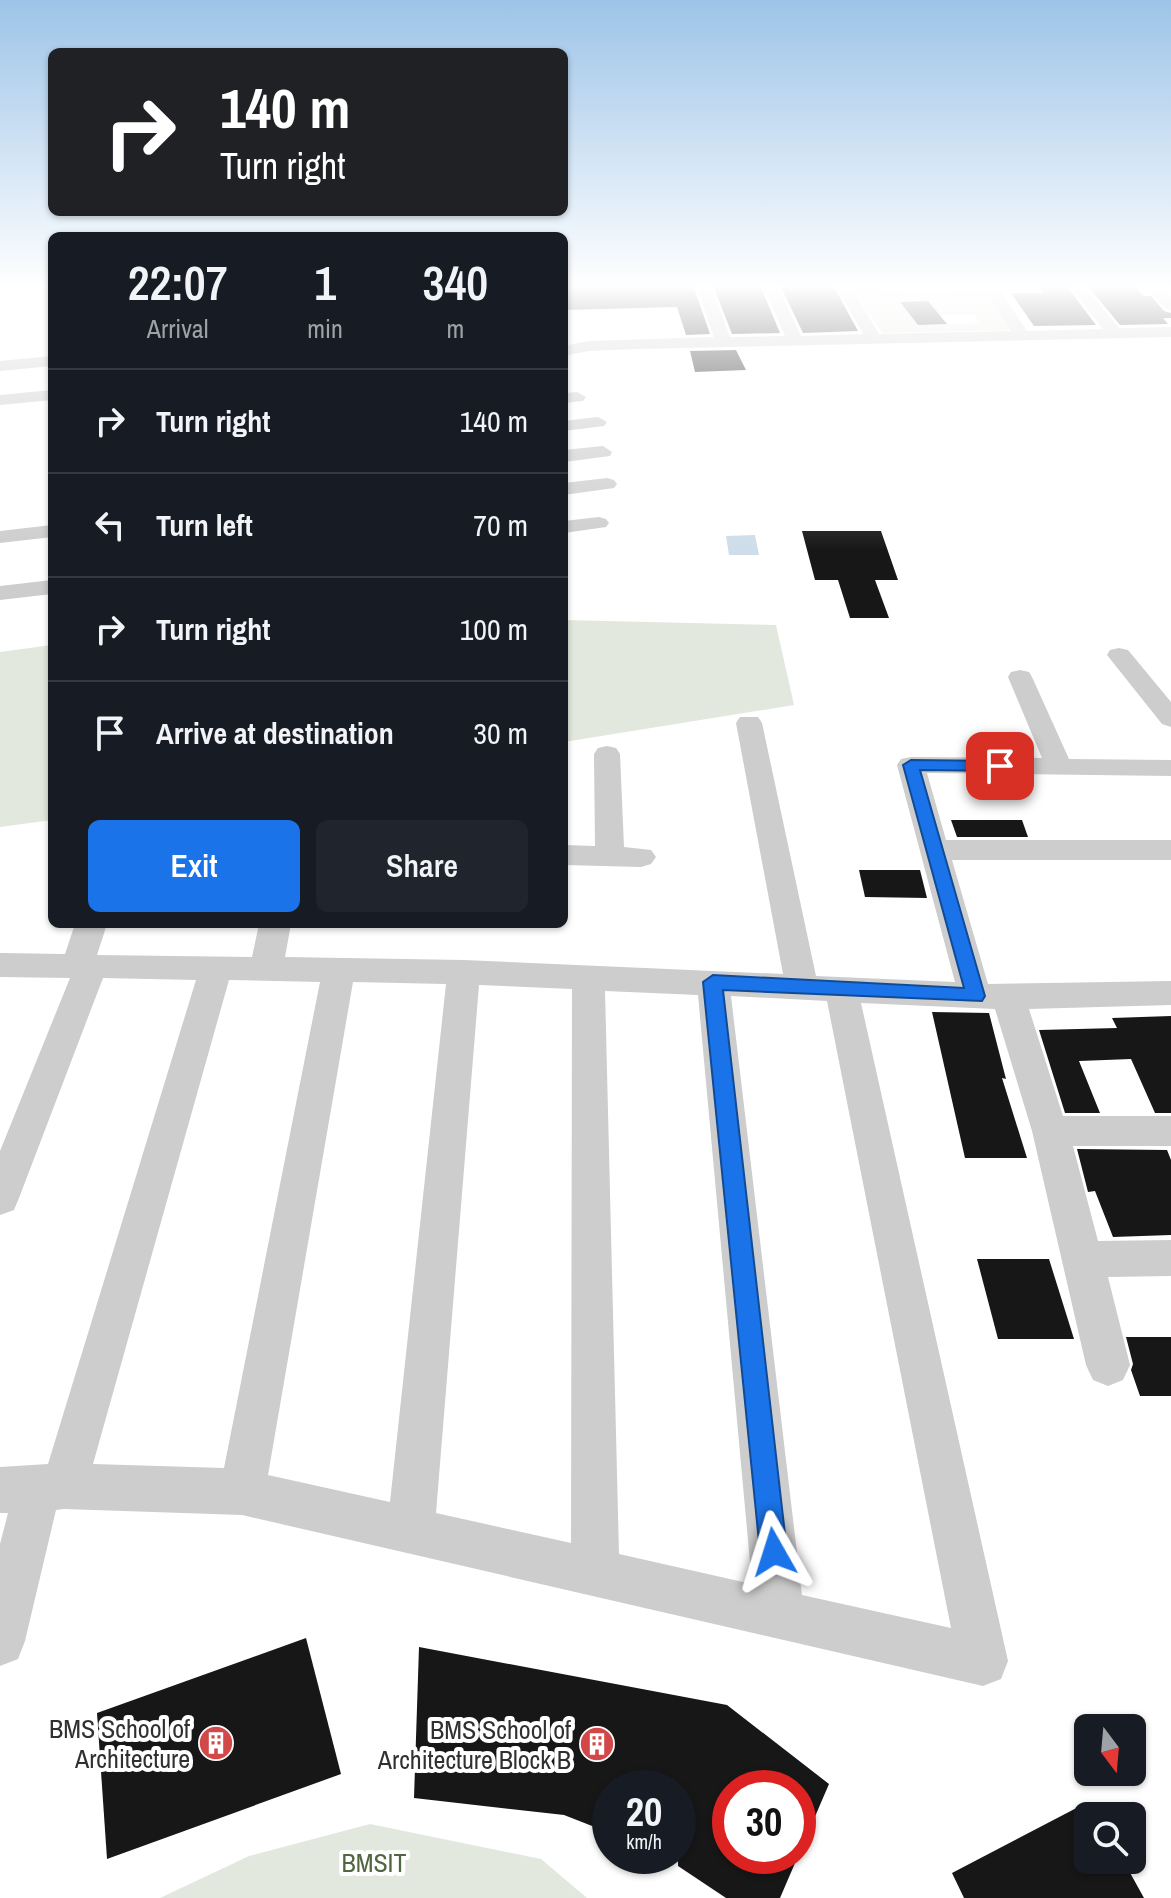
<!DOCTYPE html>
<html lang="en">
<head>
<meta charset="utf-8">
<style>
	body { margin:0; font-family:"Archivo Narrow",sans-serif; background:#20242c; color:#f1f3f6; height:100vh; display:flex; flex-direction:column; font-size:30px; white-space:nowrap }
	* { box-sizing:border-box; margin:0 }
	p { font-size:26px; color:#9ea1a6 }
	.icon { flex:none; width:44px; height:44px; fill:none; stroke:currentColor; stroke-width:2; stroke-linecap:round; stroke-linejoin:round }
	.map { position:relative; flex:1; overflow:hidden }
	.side { position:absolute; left:48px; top:232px; width:520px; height:696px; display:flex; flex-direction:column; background:#171b24; border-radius:12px; box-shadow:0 2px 6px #0004 }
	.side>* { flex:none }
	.banner { position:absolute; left:48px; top:48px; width:520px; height:168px; border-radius:12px; box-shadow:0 2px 6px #0004; background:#202124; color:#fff; overflow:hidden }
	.needle { width:52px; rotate:164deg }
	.fabs { position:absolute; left:1074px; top:1714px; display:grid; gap:16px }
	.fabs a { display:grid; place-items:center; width:72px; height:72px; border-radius:12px; background:#171b24; box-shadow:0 2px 6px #0004; font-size:40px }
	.speed { position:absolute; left:592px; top:1770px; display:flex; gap:16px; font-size:40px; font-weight:700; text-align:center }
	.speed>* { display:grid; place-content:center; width:104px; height:104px; border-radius:50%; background:#171b24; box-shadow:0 2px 6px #0004; line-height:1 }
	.speed small { font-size:20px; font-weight:400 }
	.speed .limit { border:12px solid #d22; background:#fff; color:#111 }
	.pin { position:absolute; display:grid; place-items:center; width:68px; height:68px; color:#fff; margin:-34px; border-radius:16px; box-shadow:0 4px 12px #0006 }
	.me { position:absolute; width:88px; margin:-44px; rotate:354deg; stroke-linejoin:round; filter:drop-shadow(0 0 6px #0008) }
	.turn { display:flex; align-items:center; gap:28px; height:168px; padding:0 40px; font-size:36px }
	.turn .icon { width:104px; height:104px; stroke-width:2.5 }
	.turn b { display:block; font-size:56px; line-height:68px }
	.eta { display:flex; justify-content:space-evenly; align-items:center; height:136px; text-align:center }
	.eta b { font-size:48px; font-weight:600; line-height:56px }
	.button { display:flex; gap:16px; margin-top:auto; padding:16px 40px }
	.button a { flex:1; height:92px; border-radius:12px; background:#1a73e8; color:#fff; font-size:32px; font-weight:600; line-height:92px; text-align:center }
	.button a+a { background:#20242c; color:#f1f3f6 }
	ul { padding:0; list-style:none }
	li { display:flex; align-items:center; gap:24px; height:104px; padding:0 40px; border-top:2px solid #363941 }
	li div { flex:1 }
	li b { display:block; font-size:30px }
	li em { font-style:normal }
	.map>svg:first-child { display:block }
	.green { fill:#e2e8dd; fill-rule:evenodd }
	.water { fill:#cedde9 }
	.building { fill:#171717; fill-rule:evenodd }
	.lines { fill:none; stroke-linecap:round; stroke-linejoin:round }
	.minor { fill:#cdcdcd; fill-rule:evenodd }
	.route { fill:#1a73e8; stroke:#114b97; stroke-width:2 }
	.labels { text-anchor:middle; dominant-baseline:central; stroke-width:8; stroke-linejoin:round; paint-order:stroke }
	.near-poi-label { font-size:26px; fill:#303030; stroke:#fff; text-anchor:end }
	.near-park-label { font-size:26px; fill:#516742; stroke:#fff }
</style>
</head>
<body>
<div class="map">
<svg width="1171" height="1898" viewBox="0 0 1171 1898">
	<rect width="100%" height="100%" fill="#fff"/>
	<g class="green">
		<path d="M 851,285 L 911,292 L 987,290 L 1012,330 L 882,333 ZM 928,301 L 939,315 L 973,314 L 981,323 L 918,325 L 900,303 Z"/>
		<polygon points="564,620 776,625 794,705 564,742"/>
		<polygon points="52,645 52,820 0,827 0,652"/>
		<polygon points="370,1824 541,1859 587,1898 160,1898 249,1856"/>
	</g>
	<polygon class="water" points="755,535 759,555 729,555 726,536"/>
	<g class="building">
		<polygon points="564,285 693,285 710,334 686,335 677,307 564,310"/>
		<polygon points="713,285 760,285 780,333 732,334"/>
		<polygon points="780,285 833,285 858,331 803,333"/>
		<polygon points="1038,285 1066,285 1096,325 1034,326 1011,293 1044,293"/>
		<polygon points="1087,285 1133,285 1144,296 1151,296 1164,311 1171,313 1171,318 1163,318 1168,324 1120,325"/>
		<polygon points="928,301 947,324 918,325 900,302"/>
		<polygon points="736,350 746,370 695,372 690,351"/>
		<polygon points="802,531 881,531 898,580 875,580 889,618 850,618 838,580 815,580"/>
		<polygon points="951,820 1022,820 1028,837 957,837"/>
		<polygon points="859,870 920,870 927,898 865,897"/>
		<polygon points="932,1012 989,1013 1006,1079 1002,1078 1027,1158 965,1158"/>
		<polygon points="1171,1016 1171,1113 1155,1113 1131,1059 1079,1061 1100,1113 1065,1113 1039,1030 1117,1028 1112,1018"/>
		<polygon points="1077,1149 1167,1150 1171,1160 1171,1235 1113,1237 1095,1191 1088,1192"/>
		<polygon points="977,1259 1049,1259 1074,1339 998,1339"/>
		<polygon points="1126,1337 1171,1337 1171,1396 1140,1396 1131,1370 1133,1364"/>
		<polygon points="306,1638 341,1774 107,1859 97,1713"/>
		<path d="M 419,1647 L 727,1705 L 829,1784 L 780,1898 L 726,1898 L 678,1866 L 678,1788 L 610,1788 L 610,1833 L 564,1815 L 414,1798 ZM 730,1788 L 798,1788 L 798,1856 L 730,1856 Z"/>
		<polygon points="1088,1802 1088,1860 1123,1860 1144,1898 964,1898 952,1873"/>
	</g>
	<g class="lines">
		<g class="minor">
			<polygon points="696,285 710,285 730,337 785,336 763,285 777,285 801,336 863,334 836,285 850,285 879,334 1011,331 987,292 994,288 999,289 1027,331 1103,329 1069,285 1083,285 1119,328 1171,327 1171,337 636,349 588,351 564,356 564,346 588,341 714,337"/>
			<polygon points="1145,285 1160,285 1171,297 1171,310 1166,309"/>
			<polygon points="52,356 52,366 0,371 0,361"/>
			<polygon points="52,390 52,400 0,405 0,395"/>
			<polygon points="577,392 586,397 583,401 564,403 564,393"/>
			<polygon points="598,417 607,422 604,426 564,431 564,421"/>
			<polygon points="603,446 612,452 610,456 564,462 564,450"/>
			<polygon points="607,478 614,480 617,484 614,488 564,495 564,483"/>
			<polygon points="599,517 606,519 609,523 606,527 564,533 564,521"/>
			<polygon points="52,525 52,537 0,543 0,531"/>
			<polygon points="52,580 52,594 0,600 0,586"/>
			<polygon points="1119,648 1128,650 1171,702 1171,727 1162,724 1107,655 1110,650"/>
			<path d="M 1020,670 L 1029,672 L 1032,677 L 1069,759 L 1171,760 L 1171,776 L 927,773 L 946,840 L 1171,840 L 1171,860 L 952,860 L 988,984 L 1171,981 L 1171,1005 L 1029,1009 L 1063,1116 L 1171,1116 L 1171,1146 L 1073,1146 L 1098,1241 L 1171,1240 L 1171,1276 L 1108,1277 L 1130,1365 L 1123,1380 L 1108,1386 L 1093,1380 L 1086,1365 L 1032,1131 L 995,1009 L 861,1003 L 1008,1661 L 1001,1679 L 983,1686 L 242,1515 L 64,1509 L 56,1510 L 25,1641 L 18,1659 L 0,1666 L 0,1544 L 8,1513 L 0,1513 L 0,1467 L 48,1464 L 196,980 L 103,978 L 19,1198 L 14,1210 L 0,1215 L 0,1151 L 70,978 L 0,977 L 0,953 L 65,954 L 75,924 L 107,924 L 97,955 L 252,957 L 259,924 L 291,924 L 285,957 L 464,960 L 783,974 L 736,723 L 740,717 L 758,717 L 762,723 L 816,976 L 955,982 L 897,765 L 901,759 L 911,757 L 1042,758 L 1008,677 L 1011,672 ZM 229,980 L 320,982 L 224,1468 L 93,1464 ZM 353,982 L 446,984 L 390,1502 L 268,1475 ZM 479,985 L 572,989 L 571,1543 L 436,1513 ZM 605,991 L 698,995 L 752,1584 L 619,1554 ZM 731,996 L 827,1001 L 951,1628 L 802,1595 Z"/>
			<polygon points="607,746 616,748 620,754 624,847 651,850 656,857 651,864 641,867 564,865 564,845 595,846 594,754 598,748"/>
		</g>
	</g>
	<linearGradient id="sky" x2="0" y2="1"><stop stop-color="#9dc4e8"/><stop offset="0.52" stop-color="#fff"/><stop offset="1" stop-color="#fff" stop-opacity="0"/></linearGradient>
	<rect width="1171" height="550" fill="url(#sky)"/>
	<polygon class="route" points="911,760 1000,761 1008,766 1000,771 920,770 985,996 982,1001 723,990 787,1552 783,1562 774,1566 764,1562 760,1552 703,982 713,975 964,988 903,765"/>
	<defs>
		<g id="building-disc" transform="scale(1.8)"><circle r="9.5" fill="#d24748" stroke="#fff"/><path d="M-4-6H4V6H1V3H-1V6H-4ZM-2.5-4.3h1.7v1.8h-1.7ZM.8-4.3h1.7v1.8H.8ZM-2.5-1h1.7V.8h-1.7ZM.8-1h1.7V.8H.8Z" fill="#fff"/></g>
	</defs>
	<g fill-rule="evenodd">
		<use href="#building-disc" x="216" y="1743"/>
		<use href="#building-disc" x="597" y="1744"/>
	</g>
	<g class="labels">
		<g class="near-poi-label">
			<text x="190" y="1728">BMS School of<tspan x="190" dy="30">Architecture</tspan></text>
			<text x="571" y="1729">BMS School of<tspan x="571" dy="30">Architecture Block B</tspan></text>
		</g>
		<g class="near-park-label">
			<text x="374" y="1862">BMSIT</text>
		</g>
	</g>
</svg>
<div class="fabs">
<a><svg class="needle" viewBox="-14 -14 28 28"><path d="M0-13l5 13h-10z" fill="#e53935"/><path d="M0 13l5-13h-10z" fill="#9ea1a6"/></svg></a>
<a><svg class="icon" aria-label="search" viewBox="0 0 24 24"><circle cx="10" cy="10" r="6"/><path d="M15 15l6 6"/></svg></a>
</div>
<div class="speed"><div>20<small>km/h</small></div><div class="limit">30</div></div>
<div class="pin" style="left:1000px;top:766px;background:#d93025"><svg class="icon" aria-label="arrive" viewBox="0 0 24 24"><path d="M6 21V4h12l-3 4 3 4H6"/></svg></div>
<svg class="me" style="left:774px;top:1552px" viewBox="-20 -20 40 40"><path d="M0-17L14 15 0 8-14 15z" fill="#1a73e8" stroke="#fff" stroke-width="4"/></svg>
<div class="banner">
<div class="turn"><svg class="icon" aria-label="right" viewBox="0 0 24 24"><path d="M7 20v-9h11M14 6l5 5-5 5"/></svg><div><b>140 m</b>Turn right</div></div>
</div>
<section class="side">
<div class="eta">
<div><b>22:07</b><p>Arrival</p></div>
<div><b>1</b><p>min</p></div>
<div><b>340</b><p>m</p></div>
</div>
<ul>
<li><svg class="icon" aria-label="right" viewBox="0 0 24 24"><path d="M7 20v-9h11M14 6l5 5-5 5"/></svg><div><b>Turn right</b></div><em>140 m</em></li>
<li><svg class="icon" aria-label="left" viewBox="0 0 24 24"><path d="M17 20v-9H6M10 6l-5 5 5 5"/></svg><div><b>Turn left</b></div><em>70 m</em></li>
<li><svg class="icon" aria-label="right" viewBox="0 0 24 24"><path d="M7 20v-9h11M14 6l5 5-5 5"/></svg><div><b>Turn right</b></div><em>100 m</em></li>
<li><svg class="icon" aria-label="arrive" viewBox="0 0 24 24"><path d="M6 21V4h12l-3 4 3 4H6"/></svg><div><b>Arrive at destination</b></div><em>30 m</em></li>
</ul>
<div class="button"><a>Exit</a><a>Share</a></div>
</section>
</div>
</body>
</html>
